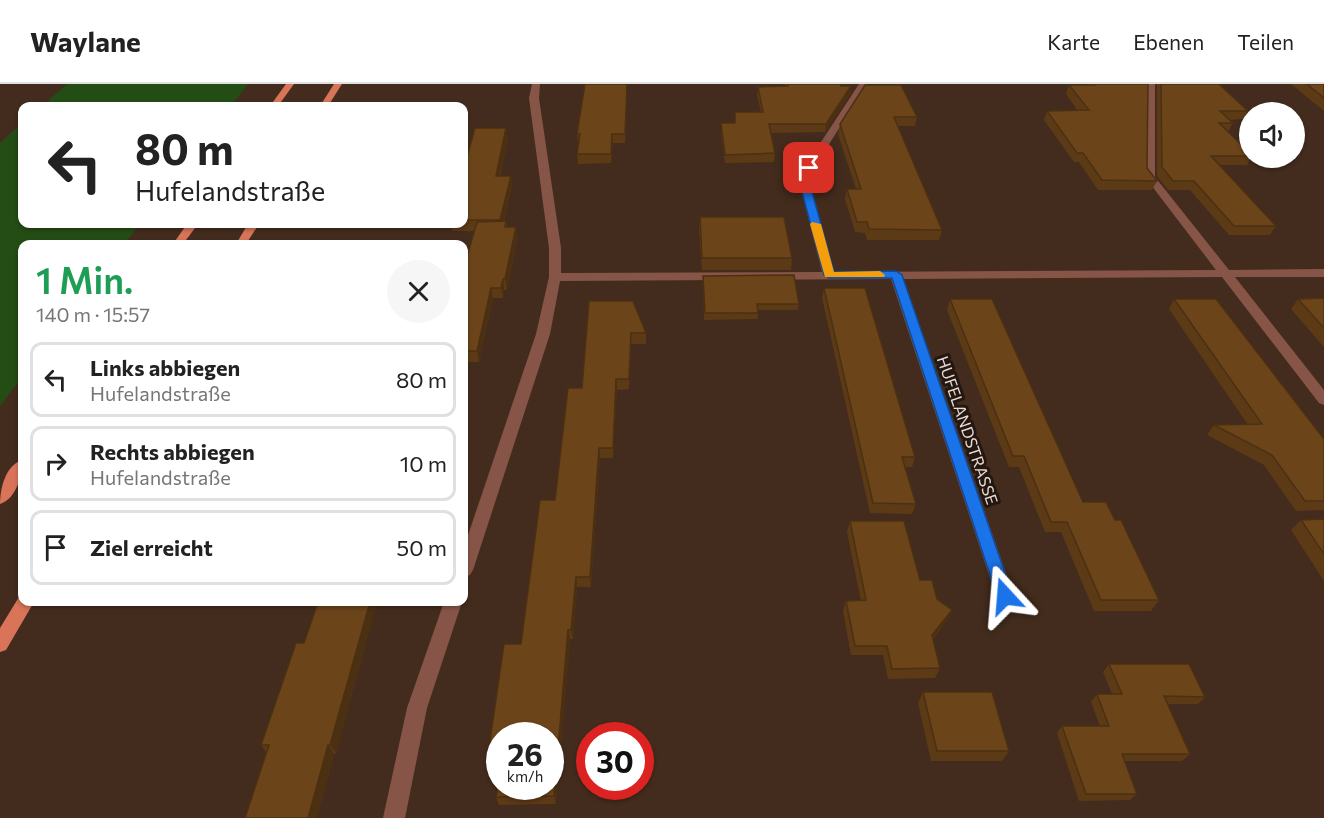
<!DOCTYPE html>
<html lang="de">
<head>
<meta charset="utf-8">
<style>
	body { margin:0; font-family:Commissioner,sans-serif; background:#f6f6f6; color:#222; height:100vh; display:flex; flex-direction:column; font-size:22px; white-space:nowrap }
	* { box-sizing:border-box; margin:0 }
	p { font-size:20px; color:#767676 }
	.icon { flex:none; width:33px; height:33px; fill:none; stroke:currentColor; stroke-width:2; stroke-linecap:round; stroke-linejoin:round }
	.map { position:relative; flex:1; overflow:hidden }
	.sheet { position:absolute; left:18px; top:156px; width:450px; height:366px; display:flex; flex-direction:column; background:#fff; border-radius:12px; box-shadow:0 2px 4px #0004 }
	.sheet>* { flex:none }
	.top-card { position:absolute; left:18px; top:18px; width:450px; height:126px; border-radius:12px; box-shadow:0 2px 4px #0004; background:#fff; color:#222; overflow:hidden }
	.fabs { position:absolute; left:1239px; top:18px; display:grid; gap:12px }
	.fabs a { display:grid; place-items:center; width:66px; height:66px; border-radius:50%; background:#fff; box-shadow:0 2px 4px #0004; font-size:30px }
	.speed { position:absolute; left:486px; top:638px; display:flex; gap:12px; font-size:30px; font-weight:700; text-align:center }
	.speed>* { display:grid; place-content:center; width:78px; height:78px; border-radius:50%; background:#fff; box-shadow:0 2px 4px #0004; line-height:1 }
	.speed small { font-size:15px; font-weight:400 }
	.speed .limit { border:9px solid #d22; background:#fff; color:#111 }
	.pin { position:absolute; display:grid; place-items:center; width:51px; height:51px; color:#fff; margin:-26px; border-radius:12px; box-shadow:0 3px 9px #0006 }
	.me { position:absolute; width:66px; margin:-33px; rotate:341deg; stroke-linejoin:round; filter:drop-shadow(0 0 4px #0008) }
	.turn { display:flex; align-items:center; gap:21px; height:126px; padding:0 18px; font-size:27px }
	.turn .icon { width:78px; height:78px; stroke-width:2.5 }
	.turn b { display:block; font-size:42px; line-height:51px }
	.round { display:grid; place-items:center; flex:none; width:63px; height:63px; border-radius:32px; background:#f6f6f6 }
	.summary { display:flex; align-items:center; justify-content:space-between; height:102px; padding:0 18px }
	h1 { font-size:36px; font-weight:600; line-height:45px; color:#1e9e55 }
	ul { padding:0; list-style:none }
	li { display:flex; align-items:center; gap:18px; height:75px; margin:0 12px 9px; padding:0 6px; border:3px solid #e0e0e0; border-radius:12px }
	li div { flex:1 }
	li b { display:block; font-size:22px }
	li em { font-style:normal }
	header { display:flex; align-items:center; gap:36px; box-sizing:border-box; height:84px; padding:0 30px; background:#fff; border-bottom:2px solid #e0e0e0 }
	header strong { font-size:28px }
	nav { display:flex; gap:33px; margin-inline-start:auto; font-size:21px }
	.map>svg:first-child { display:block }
	.green { fill:#244c15 }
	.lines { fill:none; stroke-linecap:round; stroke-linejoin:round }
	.street { fill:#875547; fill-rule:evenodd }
	.primary { fill:#d97458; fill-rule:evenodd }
	.wall { fill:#5c3a16 }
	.shaded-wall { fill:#4b3012 }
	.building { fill:#6b441a; stroke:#4b3012; stroke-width:1.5 }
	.route { fill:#1a73e8; stroke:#114b97; stroke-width:1.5 }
	.slow { fill:#f59e0b }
	.labels { text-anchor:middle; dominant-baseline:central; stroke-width:6; stroke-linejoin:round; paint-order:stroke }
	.street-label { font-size:16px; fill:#ebdbd2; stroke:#221711 }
</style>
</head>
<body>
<header>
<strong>Waylane</strong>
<nav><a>Karte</a><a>Ebenen</a><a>Teilen</a></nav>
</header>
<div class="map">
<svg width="1324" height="734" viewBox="0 0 1324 734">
	<rect width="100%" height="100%" fill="#432c1d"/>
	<g class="green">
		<polygon points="67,0 248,0 231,22 42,22"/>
		<polygon points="22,39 22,140 140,140 124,160 22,160 22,293 0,322 0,59"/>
	</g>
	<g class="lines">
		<g class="street">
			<polygon points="532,0 540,0 539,14 561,164 561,189 822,188 801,104 804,84 859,0 867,0 814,84 811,104 834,188 1216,186 1145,93 1147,0 1155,0 1155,93 1229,186 1324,185 1324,193 1235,193 1324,306 1324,321 1319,319 1222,193 903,195 1014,512 1011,517 1005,519 999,517 996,512 891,195 560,197 550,250 473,486 470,491 464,493 464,463 536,250 549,193 549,164 529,14"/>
			<polygon points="444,518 462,518 427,624 405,734 383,734 407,624"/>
		</g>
		<g class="primary">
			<polygon points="286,0 294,0 278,22 270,22"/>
			<polygon points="334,0 342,0 328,22 320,22"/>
			<polygon points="187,140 198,140 183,160 173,160"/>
			<polygon points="248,140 259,140 246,160 236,160"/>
			<path d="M 22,376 C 23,391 16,415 0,420 C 0,405 5,382 22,376 Z"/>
			<polygon points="22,511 22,518 34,518 6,566 0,568 0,544 19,513"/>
		</g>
	</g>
	<g class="wall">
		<polygon points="585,0 627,0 625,59 613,59 611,79 578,80 577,70 578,59 577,50"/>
		<polygon points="785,0 840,0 841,2 850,10 825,48 771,49 775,69 774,78 725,79 721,48 721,39 735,39 735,28 761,28 757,11 758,3 785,2"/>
		<polygon points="1084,0 1148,0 1147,84 1157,97 1152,106 1098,106 1079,78 1074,78 1044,36 1047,27 1078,27 1066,10 1069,1 1085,1"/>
		<polygon points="1157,0 1219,0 1248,27 1243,35 1229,36 1233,39 1228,48 1250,69 1250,74 1251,74 1247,81 1219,81 1276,142 1270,151 1229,151 1190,106 1168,106 1157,92"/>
		<polygon points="1291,0 1324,0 1324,27"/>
		<polygon points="865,1 917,33 915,42 898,42 942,146 939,156 867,156 865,149 855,148 845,115 847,105 856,105 838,50 840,40"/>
		<polygon points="506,44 508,54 500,92 511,92 512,102 504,137 506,137 507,143 518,153 507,206 504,206 503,214 493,214 479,278 468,278 464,297 474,147 452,147 450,140 464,140 464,83"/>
		<polygon points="700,133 792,174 791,186 702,186 699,145"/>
		<polygon points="703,192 799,220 798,226 758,226 758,235 704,236"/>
		<polygon points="824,204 915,373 912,383 905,383 916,420 912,430 870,429 822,214"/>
		<polygon points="1324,214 1324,263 1291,225 1298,215"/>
		<polygon points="950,215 1083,418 1115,436 1159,516 1151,527 1094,527 1061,448 1045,448 1019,383 1009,383 947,226"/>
		<polygon points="1174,215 1324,355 1324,426 1296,427 1264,381 1207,351 1214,341 1248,341 1169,225"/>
		<polygon points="589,217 646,249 646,260 631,260 629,305 617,306 613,374 600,374 591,503 577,503 573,555 570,555 556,720 499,721 496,713 550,702 500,651 500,673 492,673 489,664 521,560 582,304"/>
		<polygon points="1324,435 1324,497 1291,446 1301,436"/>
		<polygon points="850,437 920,496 937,515 952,526 947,536 933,555 940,584 935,594 888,595 883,571 851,571 843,527 846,517 861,517 847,448"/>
		<polygon points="318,518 377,518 336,669 334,670 317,734 245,734 266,668 261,661 304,559"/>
		<polygon points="1109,580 1205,613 1198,620 1168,620 1190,670 1182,677 1125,677 1137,710 1130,716 1079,717 1057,649 1062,642 1100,642 1091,618 1097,610 1112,610 1103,588"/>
		<polygon points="923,608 1009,667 1002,677 931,677 918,619"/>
	</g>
	<g class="shaded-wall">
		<polygon points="851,2 850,10 825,48 826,40"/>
		<polygon points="506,44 508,54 497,102 496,92"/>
		<polygon points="612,50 613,59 611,79 611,70"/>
		<polygon points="511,92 512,102 501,147 500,136"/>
		<polygon points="516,143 518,153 507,206 505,195"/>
		<polygon points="503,195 504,206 503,214 501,204"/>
		<polygon points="491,204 493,214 479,278 477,267"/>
		<polygon points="631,249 631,260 629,305 629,295"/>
		<polygon points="466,267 468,278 464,297 464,277"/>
		<polygon points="616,295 617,306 613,374 613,364"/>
		<polygon points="599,364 600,374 591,503 590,493"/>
		<polygon points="576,493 577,503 573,555 571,546"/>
		<polygon points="370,518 377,518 336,669 330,661"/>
		<polygon points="952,526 947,536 927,561 932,551"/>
		<polygon points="568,546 570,555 556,720 554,712"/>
		<polygon points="328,661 334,670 317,734 308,734"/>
	</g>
	<g class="building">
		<polygon points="585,0 627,0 625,50 612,50 611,70 577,70 580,50 577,50"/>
		<polygon points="787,0 840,0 841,2 851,2 826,40 769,40 775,69 725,71 721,39 735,39 735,28 763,28 758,3 788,2"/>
		<polygon points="1095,0 1148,0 1147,84 1157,97 1102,96 1083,69 1077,69 1047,27 1089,26 1069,1 1095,1"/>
		<polygon points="1161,0 1219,0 1248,27 1220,27 1233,39 1219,39 1250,69 1250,72 1211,72 1276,142 1234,142 1194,97 1173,97 1162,83"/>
		<polygon points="1307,0 1324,0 1324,14"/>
		<polygon points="865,1 901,1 917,33 894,33 942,146 869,145 867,138 857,138 847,105 861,105 840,40"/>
		<polygon points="475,44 506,44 496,92 511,92 500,136 464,136 464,83"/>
		<polygon points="700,133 784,133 792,174 702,174"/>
		<polygon points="506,137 505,143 516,143 505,195 503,195 501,204 491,204 477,267 466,267 464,277 464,183 477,138"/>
		<polygon points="794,191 799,220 757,220 758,229 705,229 703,192"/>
		<polygon points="824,204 865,204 915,373 902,373 916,420 873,419"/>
		<polygon points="1324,214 1324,244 1298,215"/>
		<polygon points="950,215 992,215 1083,418 1106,418 1115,436 1121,436 1159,516 1101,516 1067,438 1051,438 1024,372 1013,372"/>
		<polygon points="1174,215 1216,215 1324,355 1324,417 1305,417 1272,371 1214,341 1262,340"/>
		<polygon points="589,217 633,217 646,249 631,249 629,295 616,295 613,364 599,364 590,493 576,493 571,546 568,546 554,712 496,713 500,689 500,702 550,702 550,651 500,651 500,664 489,664 504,560 521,560 540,416 555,416 568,304 582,304"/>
		<polygon points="1324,435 1324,470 1301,436"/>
		<polygon points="850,437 904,437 920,496 932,496 937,515 952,526 932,551 940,584 892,585 887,562 855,562 846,517 866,516"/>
		<polygon points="318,518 370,518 330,661 328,661 308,734 245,734 269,661 261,661 296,559 304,559"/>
		<polygon points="1109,580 1189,580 1205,613 1164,612 1190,670 1122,670 1137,710 1086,710 1062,642 1109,642 1097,610 1122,610"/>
		<polygon points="923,608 992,608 1009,667 937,667"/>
	</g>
	<polygon class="route" points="809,81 814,84 811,104 834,188 896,187 902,191 1013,512 1011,517 1005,519 1000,517 997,512 892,194 829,194 824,191 801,104 805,84"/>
	<polygon class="slow" points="812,138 821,140 834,188 880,187 885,191 884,193 825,193 810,140"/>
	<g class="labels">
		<g class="street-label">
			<text transform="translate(968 346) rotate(71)">HUFELANDSTRASSE</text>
		</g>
	</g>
</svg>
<div class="fabs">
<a><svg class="icon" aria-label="sound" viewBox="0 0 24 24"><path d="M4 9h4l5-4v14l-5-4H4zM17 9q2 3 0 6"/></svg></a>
</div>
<div class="speed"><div>26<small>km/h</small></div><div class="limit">30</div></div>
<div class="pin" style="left:809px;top:84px;background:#d93025"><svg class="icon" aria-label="arrive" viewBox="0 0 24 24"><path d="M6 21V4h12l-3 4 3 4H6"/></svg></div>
<svg class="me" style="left:1005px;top:512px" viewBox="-20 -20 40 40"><path d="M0-17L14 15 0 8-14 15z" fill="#1a73e8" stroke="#fff" stroke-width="4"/></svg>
<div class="top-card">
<div class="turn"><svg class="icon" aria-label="left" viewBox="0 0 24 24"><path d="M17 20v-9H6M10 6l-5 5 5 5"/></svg><div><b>80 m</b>Hufelandstraße</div></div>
</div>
<section class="sheet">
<div class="summary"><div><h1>1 Min.</h1><p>140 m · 15:57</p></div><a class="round"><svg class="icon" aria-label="close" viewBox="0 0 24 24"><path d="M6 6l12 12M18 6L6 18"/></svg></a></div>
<ul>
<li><svg class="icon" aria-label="left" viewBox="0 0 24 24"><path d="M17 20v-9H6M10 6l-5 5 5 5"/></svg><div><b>Links abbiegen</b><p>Hufelandstraße</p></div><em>80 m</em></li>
<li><svg class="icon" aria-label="right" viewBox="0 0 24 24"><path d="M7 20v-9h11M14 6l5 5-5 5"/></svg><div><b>Rechts abbiegen</b><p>Hufelandstraße</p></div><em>10 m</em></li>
<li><svg class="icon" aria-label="arrive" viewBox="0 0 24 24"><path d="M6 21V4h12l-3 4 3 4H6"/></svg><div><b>Ziel erreicht</b></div><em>50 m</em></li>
</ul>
</section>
</div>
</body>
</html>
